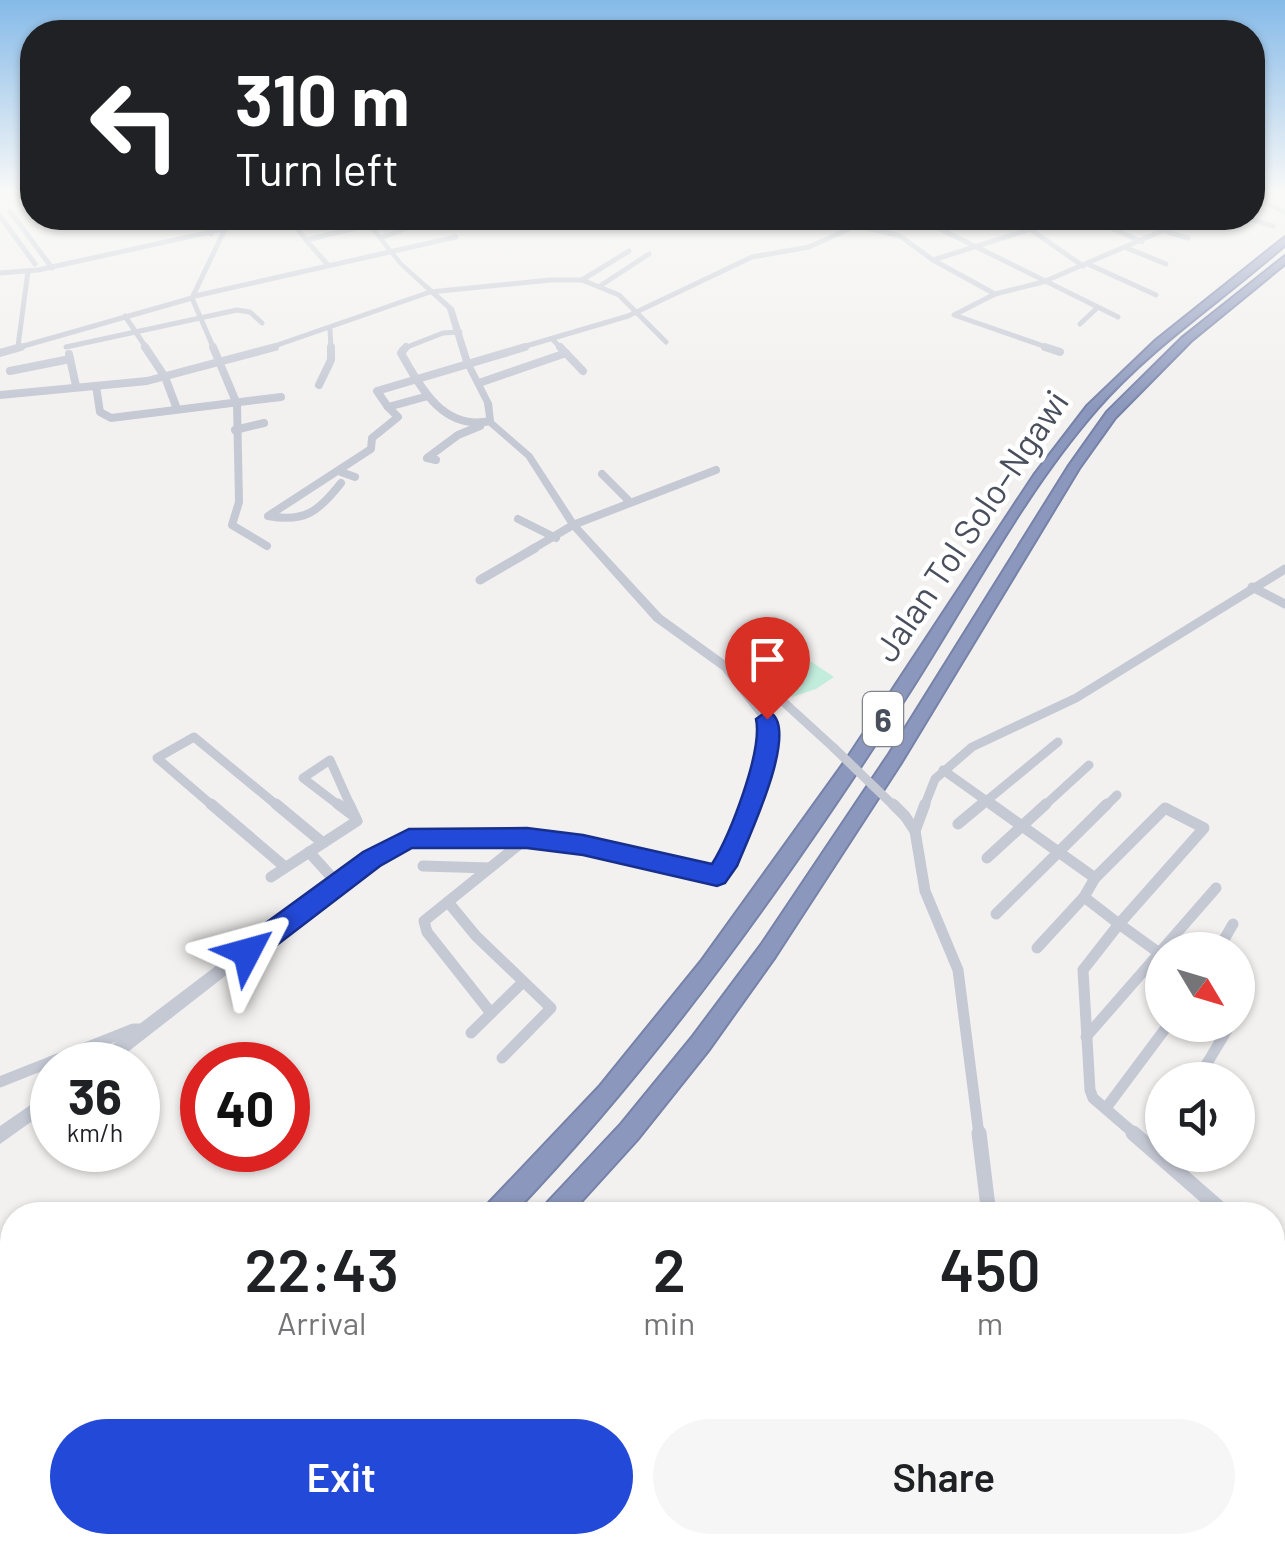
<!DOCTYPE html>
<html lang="en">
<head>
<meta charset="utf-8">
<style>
	body { margin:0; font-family:Barlow,sans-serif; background:#f6f6f6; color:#202124; height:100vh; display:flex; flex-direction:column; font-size:38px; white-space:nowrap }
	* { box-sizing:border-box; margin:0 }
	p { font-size:32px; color:#757577 }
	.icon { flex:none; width:55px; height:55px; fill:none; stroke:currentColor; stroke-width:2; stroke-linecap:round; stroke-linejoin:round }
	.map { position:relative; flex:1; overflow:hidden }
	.sheet { position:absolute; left:0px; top:1202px; width:1285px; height:352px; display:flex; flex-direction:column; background:#fff; border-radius:40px 40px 0 0; box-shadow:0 2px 8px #0004 }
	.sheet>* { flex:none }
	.top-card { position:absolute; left:20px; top:20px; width:1245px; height:210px; border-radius:40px; box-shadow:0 2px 8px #0004; background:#202124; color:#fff; overflow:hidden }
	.needle { width:65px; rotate:128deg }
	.fabs { position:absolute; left:1145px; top:932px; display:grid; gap:20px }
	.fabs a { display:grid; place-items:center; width:110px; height:110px; border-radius:50%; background:#fff; box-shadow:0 2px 8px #0004; font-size:50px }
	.speed { position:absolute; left:30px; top:1042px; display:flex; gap:20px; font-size:50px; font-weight:700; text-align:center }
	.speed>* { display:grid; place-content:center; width:130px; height:130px; border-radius:50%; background:#fff; box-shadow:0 2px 8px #0004; line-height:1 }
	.speed small { font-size:25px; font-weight:400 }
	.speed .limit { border:15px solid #d22; background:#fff; color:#111 }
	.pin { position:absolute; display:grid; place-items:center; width:85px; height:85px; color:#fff; margin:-102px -42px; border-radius:50% 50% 50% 0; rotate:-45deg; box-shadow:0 0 10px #0007 }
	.pin .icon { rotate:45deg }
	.me { position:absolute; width:110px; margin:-55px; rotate:51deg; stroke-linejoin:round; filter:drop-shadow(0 0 8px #0008) }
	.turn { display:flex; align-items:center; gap:35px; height:210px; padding:0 50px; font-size:45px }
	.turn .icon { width:130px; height:130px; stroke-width:2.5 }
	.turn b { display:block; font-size:70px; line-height:85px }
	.eta { display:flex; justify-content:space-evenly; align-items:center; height:170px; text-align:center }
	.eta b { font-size:60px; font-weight:600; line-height:70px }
	.button { display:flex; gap:20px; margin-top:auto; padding:20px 50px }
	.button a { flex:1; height:115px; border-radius:60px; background:#2349d9; color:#fff; font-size:40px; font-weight:600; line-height:115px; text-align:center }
	.button a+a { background:#f6f6f6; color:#202124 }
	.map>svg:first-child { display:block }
	.green { fill:#c2eddc }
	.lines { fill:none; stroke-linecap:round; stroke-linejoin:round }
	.motorway-casing { stroke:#7682a8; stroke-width:4 }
	.minor-far4 { stroke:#c5c9d4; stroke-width:5 }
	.minor-far3 { stroke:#c5c9d4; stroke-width:8 }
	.minor-far2 { stroke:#c5c9d4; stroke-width:9 }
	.minor-far1 { stroke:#c5c9d4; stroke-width:11 }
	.minor { stroke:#c5c9d4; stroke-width:15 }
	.tertiary { fill:#c5c9d4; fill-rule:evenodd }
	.secondary { fill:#c4c9d8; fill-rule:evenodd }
	.motorway { fill:#8b97bc; fill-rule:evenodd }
	.minor-bridge-far1 { stroke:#c5c9d4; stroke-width:9 }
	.minor-bridge { stroke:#c5c9d4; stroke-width:11 }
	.route { fill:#2349d9; stroke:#172f8d; stroke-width:2.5 }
	.labels { text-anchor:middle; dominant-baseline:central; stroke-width:9; stroke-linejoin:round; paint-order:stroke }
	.shield { fill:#fff; stroke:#80848e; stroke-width:2.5 }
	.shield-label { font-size:32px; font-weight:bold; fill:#494f5d }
	.street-label { font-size:35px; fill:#494f5d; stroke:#fff }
</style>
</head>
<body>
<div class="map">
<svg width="1285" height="1554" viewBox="0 0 1285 1554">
	<rect width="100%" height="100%" fill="#f2f1f0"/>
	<polygon class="green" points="782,642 834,677 816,689 792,697 747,667"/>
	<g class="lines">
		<g class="motorway-casing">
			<g id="motorway">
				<path d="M 1285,237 L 1285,245 C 1223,300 1152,346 1097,409 C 1021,496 968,602 905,699 C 787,881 662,1058 512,1215 L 483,1215 L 486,1206 L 599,1087 L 702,960 L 846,760 L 1034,475 L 1087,406 L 1156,340 Z"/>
				<polygon points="1285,256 1285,264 1191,341 1115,418 1080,467 901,763 775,957 708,1051 637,1140 569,1215 541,1215 544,1206 621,1124 693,1036 761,945 889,754 1068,467 1107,412 1183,337"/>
				<polygon points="99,1542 137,1542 131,1554 93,1554"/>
				<polygon points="174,1542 211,1542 205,1554 168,1554"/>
			</g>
		</g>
		<g class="minor-far4">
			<polyline points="10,211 52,268"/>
			<polyline points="0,216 35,264"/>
			<polyline points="289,218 306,240 397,218"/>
			<polyline points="918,218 1118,317"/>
			<polyline points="1014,218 1083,266"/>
			<polyline points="1090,218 1142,242"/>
			<polyline points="1116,218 1124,221"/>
			<polyline points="1224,218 1239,222"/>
			<polyline points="1246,218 1273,226"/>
			<polyline points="197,219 211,234"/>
			<polyline points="856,225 900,236 933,260 995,294"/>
			<polyline points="1167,232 1188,238"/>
			<polyline points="381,238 415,225"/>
			<polyline points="306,240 328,265"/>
			<polyline points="1127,248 1166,264"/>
			<polyline points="933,260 1047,224"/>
			<polyline points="1088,264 1156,295"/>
			<polyline points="0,273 38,270 274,218"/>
			<polyline points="582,280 629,251"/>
			<polyline points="600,286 649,254"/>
			<polyline points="195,296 456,237"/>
			<polyline points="192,298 214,349"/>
			<polyline points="125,316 147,349"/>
			<polyline points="1080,324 1097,308"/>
			<polyline points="330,329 331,349"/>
			<polyline points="552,339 562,349"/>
			<polyline points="18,346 28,271"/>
			<polyline points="66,347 237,310 250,312 262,323"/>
			<polyline points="13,349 192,298 224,231"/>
			<polyline points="266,349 430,292 550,280 582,280 619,295 666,342"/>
			<polyline points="402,349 443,333 460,332"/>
			<polyline points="516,349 628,316 752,257 809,247 873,218"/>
			<polyline points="1052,349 954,315 995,294 1043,282 1192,218"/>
		</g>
		<g class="minor-far3">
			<polyline points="145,347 165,377 177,409"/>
			<polyline points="213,347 237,404 239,502 232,525 267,546"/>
			<path d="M 406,347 L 401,353 C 421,388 443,431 490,421"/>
			<polyline points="560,347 583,371"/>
			<polyline points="1045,347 1060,352"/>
			<polyline points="0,353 21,347"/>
			<polyline points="69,354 76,386"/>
			<polyline points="10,371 70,359"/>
			<polyline points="479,383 566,353"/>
			<polyline points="319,385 331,360 331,347"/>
			<polyline points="96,386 100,412 111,418 281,397"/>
			<polyline points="0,395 147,381 275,347"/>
			<polyline points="428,396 388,407 377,391 525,347"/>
			<polyline points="235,430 264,423"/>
			<polyline points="436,460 427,458 458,435 480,426"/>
			<polyline points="341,472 355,477"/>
			<polyline points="602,474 630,502"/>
			<path d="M 341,483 C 319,511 305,523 268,516 L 371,449 L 372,438 L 398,417 L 388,407"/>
			<polyline points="518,519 556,538"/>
			<polyline points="531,550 573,525 716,470"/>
		</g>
		<g class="minor-far2">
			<polyline points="480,580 535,548"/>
			<polyline points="1252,587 1285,604"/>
			<polyline points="727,667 777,696 834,748"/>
			<polyline points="943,770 995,807"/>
			<polyline points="214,807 157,758 194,737 279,807"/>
			<polyline points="341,807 303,778 330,760 351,807"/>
			<polyline points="924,807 935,779 972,747 1076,698 1285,569"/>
			<polyline points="979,807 1058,742"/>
			<polyline points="1043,807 1089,765"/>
			<polyline points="1105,807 1117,795"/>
		</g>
		<g class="minor-far1">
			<polyline points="211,804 285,867"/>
			<polyline points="276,804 323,843"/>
			<polyline points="338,804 355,817"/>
			<polyline points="349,804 355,817"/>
			<polyline points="991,804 1095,878"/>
			<polygon points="1165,808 1204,828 1119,924 1084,897 1095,878"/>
			<polyline points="905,816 915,831 925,804"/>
			<polyline points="958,824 982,804"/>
			<polyline points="915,831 925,891 958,970 979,1135"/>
			<polyline points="309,852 337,883"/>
			<polyline points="987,858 1046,804"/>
			<polyline points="423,866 489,868"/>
			<polyline points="271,877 357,821 355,817"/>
			<polyline points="448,902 476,936 551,1008 502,1058"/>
			<polyline points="996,914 1107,804"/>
			<polyline points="1119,924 1162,955"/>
			<polyline points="1119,924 1083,970 1090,1090 1093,1098 1136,1135"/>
			<polyline points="1037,948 1084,897"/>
			<polyline points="1218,950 1233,924"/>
			<polyline points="491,1013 427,932 424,921 527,838"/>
			<polyline points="471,1033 523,982"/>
			<polyline points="1086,1037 1216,888"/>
			<polyline points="1197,1080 1230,1025"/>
			<polyline points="0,1082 133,1029 146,1029"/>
			<polyline points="1106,1108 1168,1025"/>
		</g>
		<g class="minor">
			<polyline points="979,1133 989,1215"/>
			<polyline points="1133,1133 1227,1215"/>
			<polyline points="1029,1542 1030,1554"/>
		</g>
		<g class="tertiary">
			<polygon points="361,218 367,218 403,263 454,308 471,362 492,403 494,421 532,454 577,523 662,615 730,664 773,719 777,735 774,755 732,866 722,879 717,881 583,851 527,843 411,844 377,863 310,910 111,1065 90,1065 92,1060 300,902 367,855 409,834 527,833 583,839 714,869 720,863 762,755 765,735 761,720 722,670 654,621 570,527 526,458 487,424 484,403 463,362 447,309 399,265"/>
			<polygon points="52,1090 52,1107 0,1144 0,1126"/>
		</g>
		<polygon class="secondary" points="1252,193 1285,210 1285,215 1252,198"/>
		<use href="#motorway" class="motorway"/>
		<polyline class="minor-bridge-far1" points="834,748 895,807"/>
		<polyline class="minor-bridge" points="893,804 905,816"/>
	</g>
	<linearGradient id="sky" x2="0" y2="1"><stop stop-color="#85bae8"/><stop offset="0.47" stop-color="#f9f9f8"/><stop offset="1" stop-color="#f9f9f8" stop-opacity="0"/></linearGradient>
	<rect width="1285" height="409" fill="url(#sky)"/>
	<path class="route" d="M 767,711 C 804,723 747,840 737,866 L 725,883 L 717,886 L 583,855 L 527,848 L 412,848 L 380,866 L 256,961 L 247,964 L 237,961 L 234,952 L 237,944 L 363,852 L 409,829 L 527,828 L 583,835 L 712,864 C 730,835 763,751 756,719 Z"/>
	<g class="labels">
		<rect class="shield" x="863" y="692" width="40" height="54" rx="8"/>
		<g class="shield-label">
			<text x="883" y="719">6</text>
		</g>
		<g class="street-label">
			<text transform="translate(970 525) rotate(-56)">Jalan Tol Solo–Ngawi</text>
		</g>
	</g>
</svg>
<div class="fabs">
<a><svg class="needle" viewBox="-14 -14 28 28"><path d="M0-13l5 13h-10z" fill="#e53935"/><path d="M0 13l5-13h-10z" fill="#757577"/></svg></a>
<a><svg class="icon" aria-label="sound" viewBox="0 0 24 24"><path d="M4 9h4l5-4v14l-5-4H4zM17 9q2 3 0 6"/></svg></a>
</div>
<div class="speed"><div>36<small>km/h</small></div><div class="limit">40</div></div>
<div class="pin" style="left:767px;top:719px;background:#d93025"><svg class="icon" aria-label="arrive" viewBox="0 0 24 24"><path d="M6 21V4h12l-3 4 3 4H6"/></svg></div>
<svg class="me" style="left:247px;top:952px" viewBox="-20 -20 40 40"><path d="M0-17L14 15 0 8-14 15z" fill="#2349d9" stroke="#fff" stroke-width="4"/></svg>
<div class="top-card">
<div class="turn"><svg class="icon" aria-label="left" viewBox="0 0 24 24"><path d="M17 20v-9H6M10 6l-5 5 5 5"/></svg><div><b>310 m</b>Turn left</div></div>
</div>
<section class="sheet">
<div class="eta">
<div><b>22:43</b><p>Arrival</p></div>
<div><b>2</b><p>min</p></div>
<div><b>450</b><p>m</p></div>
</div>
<div class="button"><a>Exit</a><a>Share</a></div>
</section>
</div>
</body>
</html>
